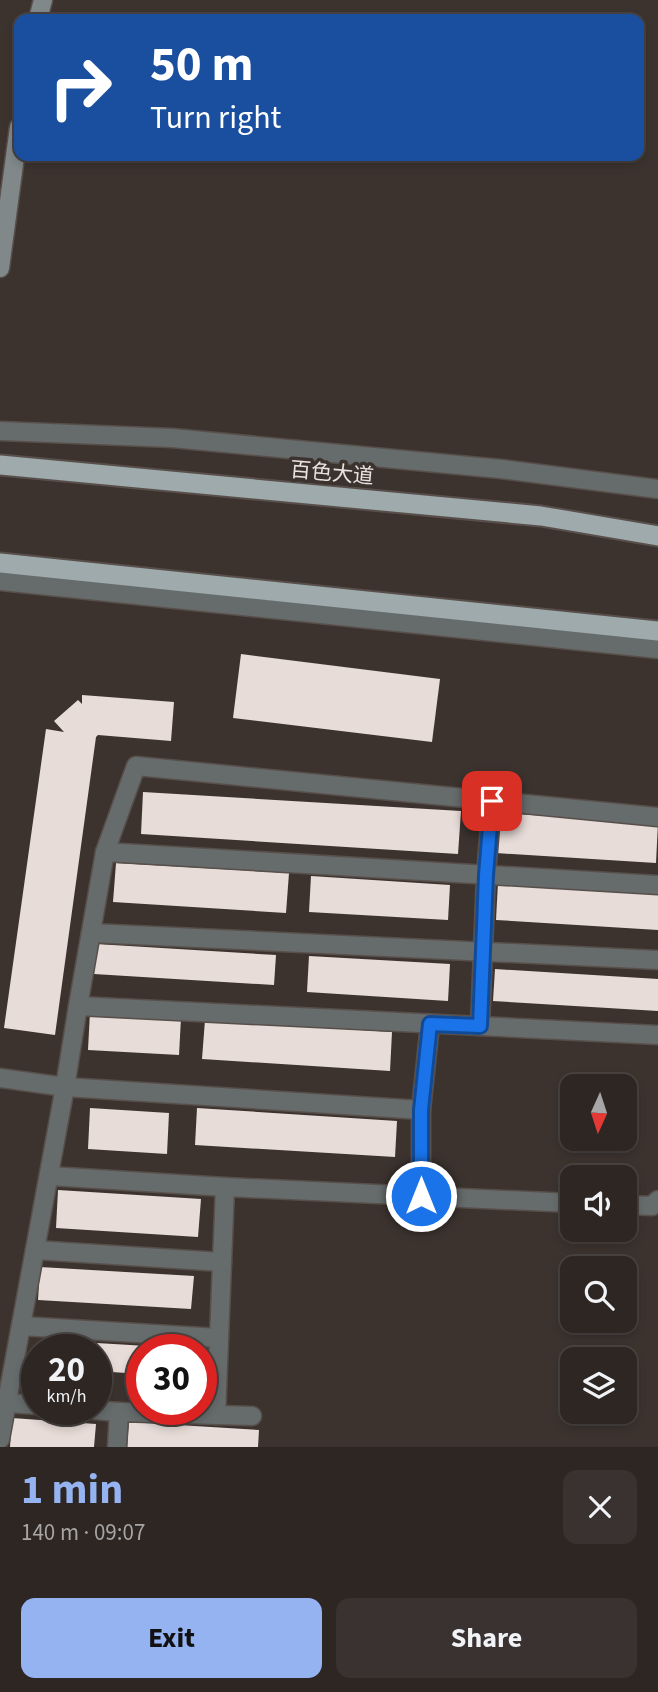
<!DOCTYPE html>
<html lang="en">
<head>
<meta charset="utf-8">
<style>
	body { margin:0; font-family:"Source Sans 3","Noto Sans SC",sans-serif; background:#393230; color:#f1f3f6; height:100vh; display:flex; flex-direction:column; font-size:26px; white-space:nowrap }
	* { box-sizing:border-box; margin:0 }
	p { font-size:23px; color:#a7a5a6 }
	.icon { flex:none; width:38px; height:38px; fill:none; stroke:currentColor; stroke-width:2; stroke-linecap:round; stroke-linejoin:round }
	.map { position:relative; height:1447px; overflow:hidden }
	.side { display:flex; flex-direction:column; background:#2d2623; flex:1 }
	.side>* { flex:none }
	.guide { position:absolute; left:14px; top:14px; width:630px; height:147px; border-radius:14px; box-shadow:0 4px 10px #0003,0 0 0 2px #484341; background:#1a4fa0; color:#fff; overflow:hidden }
	.needle { width:46px; rotate:183deg }
	.controls { position:absolute; left:560px; top:1074px; display:grid; gap:14px }
	.controls a { display:grid; place-items:center; width:77px; height:77px; border-radius:14px; background:#2d2623; box-shadow:0 4px 10px #0003,0 0 0 2px #484341; font-size:35px }
	.speed { position:absolute; left:21px; top:1334px; display:flex; gap:14px; font-size:35px; font-weight:700; text-align:center }
	.speed>* { display:grid; place-content:center; width:91px; height:91px; border-radius:50%; background:#2d2623; box-shadow:0 4px 10px #0003,0 0 0 2px #484341; line-height:1 }
	.speed small { font-size:18px; font-weight:400 }
	.speed .limit { border:10px solid #d22; background:#fff; color:#111 }
	.pin { position:absolute; display:grid; place-items:center; width:60px; height:60px; color:#fff; margin:-30px; border-radius:14px; box-shadow:0 4px 10px #0006 }
	.me { position:absolute; width:77px; margin:-38px; rotate:0deg; stroke-linejoin:round; filter:drop-shadow(0 0 5px #0008) }
	.turn { display:flex; align-items:center; gap:24px; height:147px; padding:0 21px; font-size:32px }
	.turn .icon { width:91px; height:91px; stroke-width:2.5 }
	.turn b { display:block; font-size:49px; line-height:60px }
	.round { display:grid; place-items:center; flex:none; width:74px; height:74px; border-radius:14px; background:#393230 }
	.overview { display:flex; align-items:center; justify-content:space-between; height:119px; padding:0 21px }
	h1 { font-size:42px; font-weight:700; line-height:52px; color:#95b2f1 }
	.cta { display:flex; gap:14px; margin-top:auto; padding:14px 21px }
	.cta a { flex:1; height:80px; border-radius:14px; background:#95b2f1; color:#111; font-size:28px; font-weight:700; line-height:80px; text-align:center }
	.cta a+a { background:#393230; color:#f1f3f6 }
	.map>svg:first-child { display:block }
	.building { fill:#e8dcd8 }
	.lines { fill:none; stroke-linecap:round; stroke-linejoin:round }
	.minor-casing { stroke:#584f4b; stroke-width:21 }
	.tertiary-casing { stroke:#584f4b; stroke-width:21 }
	.secondary-casing { stroke:#584f4b; stroke-width:21 }
	.trunk-casing { stroke:#584f4b; stroke-width:23 }
	.minor { stroke:#666b6c; stroke-width:18 }
	.tertiary { stroke:#666b6c; stroke-width:18 }
	.secondary { stroke:#80888a; stroke-width:18 }
	.trunk { stroke:#9eaaac; stroke-width:19 }
	.route-casing { stroke:#114b97; stroke-width:18 }
	.route { stroke:#1a73e8; stroke-width:12 }
	.labels { text-anchor:middle; dominant-baseline:central; stroke-width:7; stroke-linejoin:round; paint-order:stroke }
	.street-label { font-size:21px; fill:#e8e2e0; stroke:#3c332f }
</style>
</head>
<body>
<div class="map">
<svg width="658" height="1447" viewBox="0 0 658 1447">
	<rect width="100%" height="100%" fill="#3c332f"/>
	<g class="building">
		<polygon points="241,654 440,679 432,742 233,718"/>
		<polygon points="82,695 174,702 171,741 98,735 96,737 55,1035 4,1028 46,729 64,732 54,721 78,700 82,704"/>
		<polygon points="143,792 461,811 458,854 141,834"/>
		<polygon points="499,813 658,823 656,863 496,853"/>
		<polygon points="116,863 289,873 286,913 113,902"/>
		<polygon points="311,876 450,885 448,920 309,912"/>
		<polygon points="498,882 658,892 658,930 496,920"/>
		<polygon points="96,944 276,955 274,985 94,974"/>
		<polygon points="309,956 450,964 448,1001 307,992"/>
		<polygon points="495,969 658,979 658,1011 493,1001"/>
		<polygon points="90,1012 181,1018 179,1055 88,1050"/>
		<polygon points="205,1020 392,1032 390,1071 202,1059"/>
		<polygon points="90,1108 169,1113 167,1154 88,1149"/>
		<polygon points="197,1108 397,1121 395,1157 195,1145"/>
		<polygon points="58,1190 201,1199 198,1237 56,1228"/>
		<polygon points="40,1267 194,1276 191,1309 38,1300"/>
		<polygon points="46,1340 164,1347 164,1349 142,1349 142,1374 96,1371 96,1349 45,1349"/>
		<polygon points="12,1418 96,1424 94,1447 10,1447"/>
		<polygon points="129,1422 259,1430 258,1447 127,1447"/>
	</g>
	<g class="lines">
		<g class="minor-casing">
			<g id="minor">
				<polyline points="105,852 658,885"/>
				<polyline points="91,933 658,960"/>
				<polyline points="78,1006 658,1035"/>
				<polyline points="480,1026 486,875 492,801"/>
				<polyline points="0,1078 65,1087 421,1110"/>
				<polyline points="49,1176 225,1187 216,1415"/>
				<polyline points="225,1187 572,1203"/>
				<polyline points="421,1196 421,1110 430,1024"/>
				<polyline points="625,1205 652,1206 658,1200"/>
				<polyline points="35,1250 222,1262"/>
				<polyline points="21,1326 219,1338"/>
				<polyline points="7,1403 37,1405"/>
				<polyline points="82,1409 119,1412"/>
				<polyline points="0,1439 65,1087 78,1006 105,852 136,766 658,817"/>
				<polyline points="117,1447 119,1412 252,1416"/>
			</g>
		</g>
		<g class="tertiary-casing">
			<g id="tertiary">
				<polyline points="0,431 172,438 501,469 658,489"/>
				<polyline points="0,581 658,649"/>
			</g>
		</g>
		<g class="secondary-casing">
			<g id="secondary">
				<polyline points="38,19 43,0"/>
				<polyline points="0,268 19,127"/>
			</g>
		</g>
		<g class="trunk-casing">
			<g id="trunk">
				<polyline points="0,465 541,516 658,536"/>
				<polyline points="0,563 658,631"/>
			</g>
		</g>
		<use href="#minor" class="minor"/>
		<use href="#tertiary" class="tertiary"/>
		<use href="#secondary" class="secondary"/>
		<use href="#trunk" class="trunk"/>
	</g>
	<g class="lines">
		<g class="route-casing">
			<polyline id="route" points="421,1196 421,1110 430,1024 480,1026 486,875 492,801"/>
		</g>
		<use href="#route" class="route"/>
	</g>
	<g class="labels">
		<g class="street-label">
			<text transform="translate(332 473) rotate(5)">百色大道</text>
		</g>
	</g>
</svg>
<div class="controls">
<a><svg class="needle" viewBox="-14 -14 28 28"><path d="M0-13l5 13h-10z" fill="#e53935"/><path d="M0 13l5-13h-10z" fill="#a7a5a6"/></svg></a>
<a><svg class="icon" aria-label="sound" viewBox="0 0 24 24"><path d="M4 9h4l5-4v14l-5-4H4zM17 9q2 3 0 6"/></svg></a>
<a><svg class="icon" aria-label="search" viewBox="0 0 24 24"><circle cx="10" cy="10" r="6"/><path d="M15 15l6 6"/></svg></a>
<a><svg class="icon" aria-label="layers" viewBox="0 0 24 24"><path d="M12 4l9 5-9 5-9-5zM3 14l9 5 9-5"/></svg></a>
</div>
<div class="speed"><div>20<small>km/h</small></div><div class="limit">30</div></div>
<div class="pin" style="left:492px;top:801px;background:#d93025"><svg class="icon" aria-label="arrive" viewBox="0 0 24 24"><path d="M6 21V4h12l-3 4 3 4H6"/></svg></div>
<svg class="me" style="left:421px;top:1196px" viewBox="-20 -20 40 40"><circle r="17" fill="#1a73e8" stroke="#fff" stroke-width="3"/><path d="M0-11L8 9 0 5-8 9z" fill="#fff"/></svg>
<div class="guide">
<div class="turn"><svg class="icon" aria-label="right" viewBox="0 0 24 24"><path d="M7 20v-9h11M14 6l5 5-5 5"/></svg><div><b>50 m</b>Turn right</div></div>
</div>
</div>
<section class="side">
<div class="overview"><div><h1>1 min</h1><p>140 m · 09:07</p></div><a class="round"><svg class="icon" aria-label="close" viewBox="0 0 24 24"><path d="M6 6l12 12M18 6L6 18"/></svg></a></div>
<div class="cta"><a>Exit</a><a>Share</a></div>
</section>
</body>
</html>
